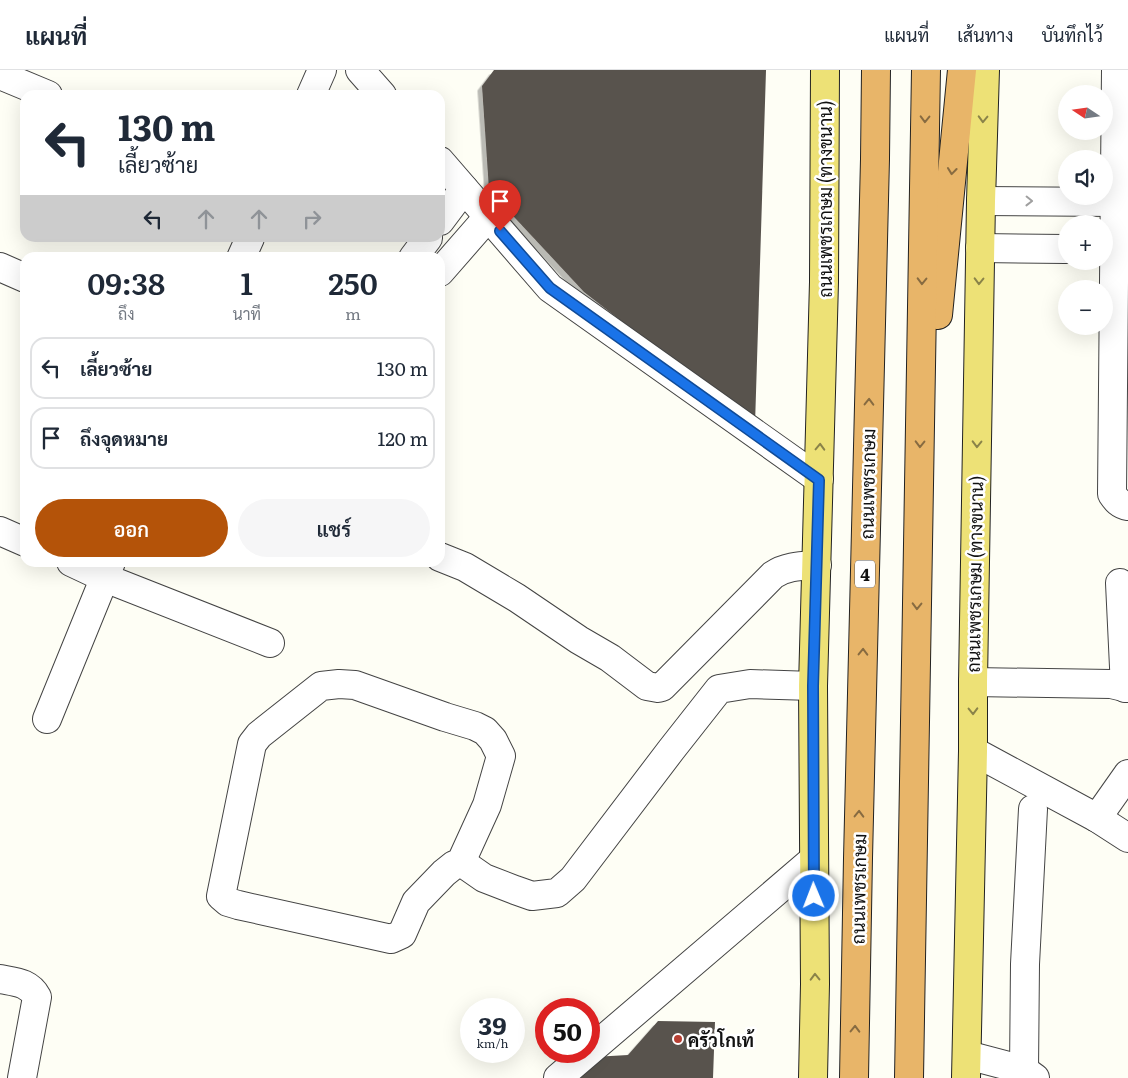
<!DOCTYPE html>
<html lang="th">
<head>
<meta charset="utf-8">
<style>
	body { margin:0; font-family:Literata,Sarabun,serif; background:#f6f6f7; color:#1f2937; height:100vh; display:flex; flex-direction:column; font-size:19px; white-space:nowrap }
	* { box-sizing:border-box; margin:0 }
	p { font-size:16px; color:#747a83 }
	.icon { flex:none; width:28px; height:28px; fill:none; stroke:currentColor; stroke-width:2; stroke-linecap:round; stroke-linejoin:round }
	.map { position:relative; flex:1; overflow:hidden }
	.panel { position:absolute; left:20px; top:182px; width:425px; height:315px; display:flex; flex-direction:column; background:#fff; border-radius:15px; box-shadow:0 5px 20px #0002 }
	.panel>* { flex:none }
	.top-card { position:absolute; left:20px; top:20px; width:425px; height:152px; border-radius:15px; box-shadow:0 5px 20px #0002; background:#fff; color:#1f2937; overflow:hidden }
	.needle { width:32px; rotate:283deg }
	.buttons { position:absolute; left:1058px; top:15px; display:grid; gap:10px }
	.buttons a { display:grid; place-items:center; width:55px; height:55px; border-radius:50%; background:#fff; box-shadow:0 5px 20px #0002; font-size:25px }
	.speed { position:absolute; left:460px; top:928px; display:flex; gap:10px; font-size:25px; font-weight:700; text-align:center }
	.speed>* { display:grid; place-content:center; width:65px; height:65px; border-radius:50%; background:#fff; box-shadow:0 5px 20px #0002; line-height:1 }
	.speed small { font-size:12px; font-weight:400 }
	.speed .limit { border:8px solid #d22; background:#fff; color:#111 }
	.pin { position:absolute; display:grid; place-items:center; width:42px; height:42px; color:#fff; margin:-51px -21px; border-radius:50% 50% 50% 0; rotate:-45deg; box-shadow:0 0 5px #0007 }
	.pin .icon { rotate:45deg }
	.me { position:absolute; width:55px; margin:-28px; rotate:359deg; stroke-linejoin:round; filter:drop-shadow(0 0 4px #0008) }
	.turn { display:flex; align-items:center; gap:18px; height:105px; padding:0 15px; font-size:22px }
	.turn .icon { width:65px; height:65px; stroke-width:2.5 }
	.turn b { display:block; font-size:35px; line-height:42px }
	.lanes { display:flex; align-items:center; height:48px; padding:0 15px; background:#0003; justify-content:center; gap:25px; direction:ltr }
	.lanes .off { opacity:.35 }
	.eta { display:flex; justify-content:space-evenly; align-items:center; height:85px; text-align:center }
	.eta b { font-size:30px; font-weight:600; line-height:35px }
	.button { display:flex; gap:10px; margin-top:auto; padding:10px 15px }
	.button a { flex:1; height:58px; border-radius:30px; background:#b45309; color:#fff; font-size:20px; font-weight:600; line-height:58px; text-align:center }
	.button a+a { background:#f6f6f7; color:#1f2937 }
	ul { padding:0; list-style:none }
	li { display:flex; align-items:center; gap:15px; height:62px; margin:0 10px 8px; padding:0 5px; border:2px solid #e0e1e3; border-radius:15px }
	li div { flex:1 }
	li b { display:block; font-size:19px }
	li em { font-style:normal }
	header { display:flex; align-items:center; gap:30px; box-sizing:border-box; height:70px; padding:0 25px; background:#fff; border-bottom:1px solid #e0e1e3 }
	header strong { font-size:24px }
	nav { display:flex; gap:28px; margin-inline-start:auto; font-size:18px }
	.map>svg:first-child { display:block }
	.building { fill:#59534e; filter:url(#shadow) }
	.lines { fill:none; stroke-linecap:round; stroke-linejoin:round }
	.minor-casing { stroke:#444; stroke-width:30 }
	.major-casing { stroke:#222; stroke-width:30 }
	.highway-casing { stroke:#222; stroke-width:30 }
	.minor { stroke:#fff; stroke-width:28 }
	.major { stroke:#ede176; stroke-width:28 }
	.highway { stroke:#e8b569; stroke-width:28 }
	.oneway { stroke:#876b41 }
	.oneway2 { stroke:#8a8349 }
	.oneway3 { stroke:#a0a0a0 }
	.route-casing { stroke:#114b97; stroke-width:12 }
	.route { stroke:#1a73e8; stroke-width:9 }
	.poi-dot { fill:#b63f33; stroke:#fff; stroke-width:2 }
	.labels { text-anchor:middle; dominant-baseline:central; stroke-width:5; stroke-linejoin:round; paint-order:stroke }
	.shield { fill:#fff; stroke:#585858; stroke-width:1 }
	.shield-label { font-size:16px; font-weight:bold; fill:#111 }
	.street-label { font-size:18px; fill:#111; stroke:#fff }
	.poi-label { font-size:18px; font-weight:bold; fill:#111; stroke:#fff; text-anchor:start }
</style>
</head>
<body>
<header>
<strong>แผนที่</strong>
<nav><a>แผนที่</a><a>เส้นทาง</a><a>บันทึกไว้</a></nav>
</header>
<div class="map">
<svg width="1128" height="1008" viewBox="0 0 1128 1008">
	<defs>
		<filter id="shadow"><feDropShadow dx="-4.5" dy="4.5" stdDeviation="0" flood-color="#0004"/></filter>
	</defs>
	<rect width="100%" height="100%" fill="#fefef5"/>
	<g class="building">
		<polygon points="494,0 766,0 755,355 584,222 489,120 482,16"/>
		<polygon points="658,951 715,952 713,1008 575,1008 593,987 628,985"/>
	</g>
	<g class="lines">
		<g class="minor-casing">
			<g id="minor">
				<polyline points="360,0 382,25"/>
				<path d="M 1116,0 L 1112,424 C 1116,430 1120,435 1128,436"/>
				<polyline points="0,5 48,25"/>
				<polyline points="311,25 322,0"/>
				<polyline points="440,91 550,218 819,409"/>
				<polyline points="981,131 1114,132"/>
				<polyline points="440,151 464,119"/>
				<polyline points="980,178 1066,179"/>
				<polyline points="241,188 250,168"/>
				<polyline points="413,188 428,168"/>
				<polyline points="0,197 25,208"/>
				<polyline points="440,202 488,147"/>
				<polyline points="0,461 25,472"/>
				<path d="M 440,487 L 465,497 L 517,528 L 579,570 L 610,588 L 647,616 L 658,618 L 662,617 L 773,505 C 786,496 801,496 817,495"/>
				<polyline points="71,492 105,508 270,573"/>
				<polyline points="1120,513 1125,618"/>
				<polyline points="973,612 1111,614 1128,618"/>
				<polygon points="339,614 355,615 445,647 475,656 485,661 493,670 501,686 487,735 461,792 454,795 444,803 416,832 402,864 391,869 238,835 228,832 221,826 252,674 259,665 321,616"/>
				<polyline points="47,649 111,492"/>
				<polyline points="973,681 1097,748 1128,768"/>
				<polyline points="1097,748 1128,704"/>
				<polyline points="461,792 484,808 515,820 532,826 557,823 573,809 671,680 719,619 750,614 813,616"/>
				<path d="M 0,909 C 15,912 29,912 37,927 L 22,1008"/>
				<polyline points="967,985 1024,1000 1035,1008"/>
				<polyline points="1024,1000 1025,894 1033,739"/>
				<polyline points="558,1008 813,790"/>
			</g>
		</g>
		<g class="major-casing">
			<g id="major">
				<polyline points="813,1008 815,914 813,616 824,212 825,0"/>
				<polyline points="966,1008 973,681 973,612 981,131 985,0"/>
			</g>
		</g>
		<g class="highway-casing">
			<g id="highway">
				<polyline points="938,245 962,0"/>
				<polyline points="854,1008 858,788 875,89 876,0"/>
				<polyline points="909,1008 926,0"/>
			</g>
		</g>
		<use href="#minor" class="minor"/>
		<use href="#major" class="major"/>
		<use href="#highway" class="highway"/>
	</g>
	<defs><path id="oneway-chevron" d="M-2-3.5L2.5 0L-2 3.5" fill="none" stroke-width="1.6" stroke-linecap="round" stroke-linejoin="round" transform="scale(1.25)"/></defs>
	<g class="oneway">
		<use href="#oneway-chevron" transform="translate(925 49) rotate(91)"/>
		<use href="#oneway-chevron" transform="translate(952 101) rotate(96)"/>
		<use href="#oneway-chevron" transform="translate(922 211) rotate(91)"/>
		<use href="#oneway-chevron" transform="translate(869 332) rotate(-89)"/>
		<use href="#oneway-chevron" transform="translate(920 374) rotate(91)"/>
		<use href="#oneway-chevron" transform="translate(917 536) rotate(91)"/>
		<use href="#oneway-chevron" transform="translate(863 582) rotate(-89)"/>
		<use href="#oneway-chevron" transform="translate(859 744) rotate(-89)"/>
		<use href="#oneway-chevron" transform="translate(855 959) rotate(-89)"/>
	</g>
	<g class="oneway2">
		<use href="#oneway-chevron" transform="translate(983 49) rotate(92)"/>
		<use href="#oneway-chevron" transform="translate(979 211) rotate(91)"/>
		<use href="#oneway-chevron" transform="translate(977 374) rotate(91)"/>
		<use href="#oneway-chevron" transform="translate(820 377) rotate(-88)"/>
		<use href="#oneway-chevron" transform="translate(973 641) rotate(89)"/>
		<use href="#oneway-chevron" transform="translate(815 907) rotate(-91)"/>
	</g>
	<use class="oneway3" href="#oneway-chevron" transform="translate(1029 131) rotate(1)"/>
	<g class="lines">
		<g class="route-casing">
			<polyline id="route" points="500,161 550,218 819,410 813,616 814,826"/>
		</g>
		<use href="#route" class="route"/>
	</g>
	<circle class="poi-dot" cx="678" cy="969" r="5"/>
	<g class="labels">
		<rect class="shield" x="855" y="490.5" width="20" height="27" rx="4"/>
		<g class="shield-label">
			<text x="865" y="504">4</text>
		</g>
		<g class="street-label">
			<text transform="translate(824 129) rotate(-90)">ถนนเพชรเกษม (ทางขนาน)</text>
			<text transform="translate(867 414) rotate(-89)">ถนนเพชรเกษม</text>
			<text transform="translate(974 504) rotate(-89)">ถนนเพชรเกษม (ทางขนาน)</text>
			<text transform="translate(858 819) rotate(-89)">ถนนเพชรเกษม</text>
		</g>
		<g class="poi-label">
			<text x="688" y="969">ครัวโกเท้</text>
		</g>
	</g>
</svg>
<div class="buttons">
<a><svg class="needle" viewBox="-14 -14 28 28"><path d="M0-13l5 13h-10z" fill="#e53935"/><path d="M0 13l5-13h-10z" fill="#747a83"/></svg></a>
<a><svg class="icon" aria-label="sound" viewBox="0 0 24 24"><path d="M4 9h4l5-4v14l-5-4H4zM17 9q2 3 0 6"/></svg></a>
<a>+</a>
<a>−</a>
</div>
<div class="speed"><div>39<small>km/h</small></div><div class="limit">50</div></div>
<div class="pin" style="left:500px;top:161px;background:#d93025"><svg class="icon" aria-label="arrive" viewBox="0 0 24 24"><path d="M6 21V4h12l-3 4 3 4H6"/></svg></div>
<svg class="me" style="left:814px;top:826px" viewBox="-20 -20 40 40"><circle r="17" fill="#1a73e8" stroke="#fff" stroke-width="3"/><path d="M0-11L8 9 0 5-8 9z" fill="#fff"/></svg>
<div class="top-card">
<div class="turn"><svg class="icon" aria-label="left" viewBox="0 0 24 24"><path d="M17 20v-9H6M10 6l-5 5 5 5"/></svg><div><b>130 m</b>เลี้ยวซ้าย</div></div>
<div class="lanes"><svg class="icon" aria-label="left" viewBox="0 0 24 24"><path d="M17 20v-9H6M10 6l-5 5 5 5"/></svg><svg class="icon off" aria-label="ahead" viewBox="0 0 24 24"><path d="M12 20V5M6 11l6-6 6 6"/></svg><svg class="icon off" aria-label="ahead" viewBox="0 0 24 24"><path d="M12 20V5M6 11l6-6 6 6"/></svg><svg class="icon off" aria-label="right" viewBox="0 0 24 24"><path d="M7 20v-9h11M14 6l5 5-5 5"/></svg></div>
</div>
<section class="panel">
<div class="eta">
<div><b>09:38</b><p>ถึง</p></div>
<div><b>1</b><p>นาที</p></div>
<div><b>250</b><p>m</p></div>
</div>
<ul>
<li><svg class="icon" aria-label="left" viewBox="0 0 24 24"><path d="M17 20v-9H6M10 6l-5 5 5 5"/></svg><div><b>เลี้ยวซ้าย</b></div><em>130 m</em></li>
<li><svg class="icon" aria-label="arrive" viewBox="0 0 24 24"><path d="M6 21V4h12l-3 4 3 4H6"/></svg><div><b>ถึงจุดหมาย</b></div><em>120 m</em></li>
</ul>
<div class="button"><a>ออก</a><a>แชร์</a></div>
</section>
</div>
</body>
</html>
